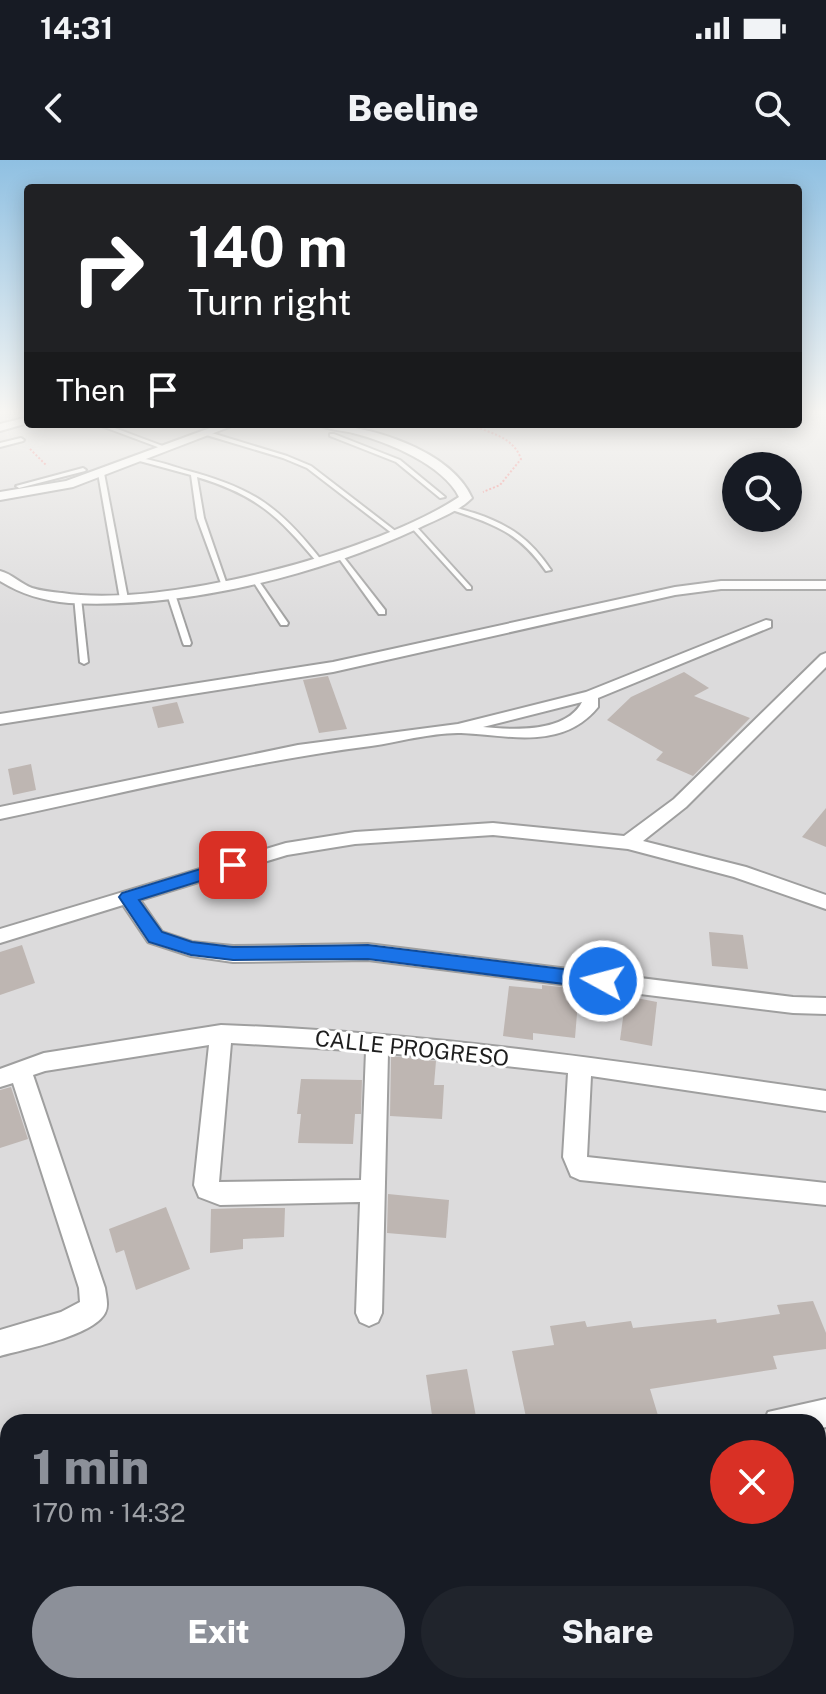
<!DOCTYPE html>
<html lang="en">
<head>
<meta charset="utf-8">
<style>
	body { margin:0; font-family:"Public Sans",sans-serif; background:#20242c; color:#f1f3f6; height:100vh; display:flex; flex-direction:column; font-size:30px; white-space:nowrap }
	* { box-sizing:border-box; margin:0 }
	p { font-size:26px; color:#9ea1a6 }
	.icon { flex:none; width:44px; height:44px; fill:none; stroke:currentColor; stroke-width:2; stroke-linecap:round; stroke-linejoin:round }
	.map { position:relative; flex:1; overflow:hidden }
	.details { position:absolute; left:0px; top:1254px; width:826px; height:280px; display:flex; flex-direction:column; background:#171b24; border-radius:24px 24px 0 0; box-shadow:0 4px 20px #0003 }
	.details>* { flex:none }
	.hud { position:absolute; left:24px; top:24px; width:778px; height:244px; border-radius:8px; box-shadow:0 4px 20px #0003; background:#202124; color:#fff; overflow:hidden }
	.controls { position:absolute; left:722px; top:292px; display:grid; gap:16px }
	.controls a { display:grid; place-items:center; width:80px; height:80px; border-radius:50%; background:#171b24; box-shadow:0 4px 20px #0003; font-size:40px }
	.pin { position:absolute; display:grid; place-items:center; width:68px; height:68px; color:#fff; margin:-34px; border-radius:16px; box-shadow:0 4px 12px #0006 }
	.me { position:absolute; width:88px; margin:-44px; rotate:277deg; stroke-linejoin:round; filter:drop-shadow(0 0 6px #0008) }
	.turn { display:flex; align-items:center; gap:28px; height:168px; padding:0 32px; font-size:36px }
	.turn .icon { width:104px; height:104px; stroke-width:2.5 }
	.turn b { display:block; font-size:56px; line-height:68px }
	.then { display:flex; align-items:center; height:76px; padding:0 32px; background:#0003; gap:16px; font-size:30px }
	.round { display:grid; place-items:center; flex:none; width:84px; height:84px; border-radius:42px; background:#20242c }
	.summary { display:flex; align-items:center; justify-content:space-between; height:136px; padding:0 32px }
	h1 { font-size:48px; font-weight:800; line-height:60px; color:#8c9099 }
	.primary-button { display:flex; gap:16px; margin-top:auto; padding:16px 32px }
	.primary-button a { flex:1; height:92px; border-radius:48px; background:#8c9099; color:#fff; font-size:32px; font-weight:800; line-height:92px; text-align:center }
	.primary-button a+a { background:#20242c; color:#f1f3f6 }
	.status { display:flex; justify-content:space-between; align-items:center; height:56px; padding:0 40px; background:#171b24; direction:ltr }
	.status svg { height:22px; fill:currentColor }
	header { display:flex; justify-content:space-between; align-items:center; height:104px; padding:0 32px; background:#171b24; font-size:36px; font-weight:800 }
	.map>svg:first-child { display:block }
	.residential { fill:#dcdbdc; fill-rule:evenodd }
	.park { fill:#c7f4c7 }
	.building { fill:#beb6b2 }
	.lines { fill:none; stroke-linecap:round; stroke-linejoin:round }
	.lane-casing { stroke:#9f9f9f; stroke-width:4 }
	.street-casing { stroke:#9f9f9f; stroke-width:4 }
	.path { stroke:#ed7978; stroke-width:2; stroke-dasharray:2 2; stroke-linecap:butt }
	.lane { fill:#fff; fill-rule:evenodd }
	.street { fill:#fff; fill-rule:evenodd }
	.route { fill:#1a73e8; stroke:#114b97; stroke-width:2 }
	.labels { text-anchor:middle; dominant-baseline:central; stroke-width:6; stroke-linejoin:round; paint-order:stroke }
	.street-label { font-size:22px; fill:#1e1e1e; stroke:#fff }
</style>
</head>
<body>
<div class="status"><b>14:31</b><svg viewBox="0 0 49 12"><path d="M0 12V9h3v3zM5 12V6h3v6zM10 12V3h3v9zM15 12V0h3v12zM26 1h20v11H26zM47 4h2v5h-2z"/></svg></div>
<header><svg class="icon" aria-label="back" viewBox="0 0 24 24"><path d="M15 5l-7 7 7 7"/></svg>Beeline<svg class="icon" aria-label="search" viewBox="0 0 24 24"><circle cx="10" cy="10" r="6"/><path d="M15 15l6 6"/></svg></header>
<div class="map">
<svg width="826" height="1534" viewBox="0 0 826 1534">
	<rect width="100%" height="100%" fill="#eeebe5"/>
	<path class="residential" d="M 0,252 L 28,252 L 28,264 L 798,264 L 798,252 L 826,252 L 826,1534 L 0,1534 ZM 736,306 L 788,306 L 788,358 L 736,358 ZM 8,1262 L 818,1262 L 818,1526 L 8,1526 Z"/>
	<polygon class="park" points="826,1326 826,1534 509,1534 501,1526 818,1526 818,1327"/>
	<g class="building">
		<polygon points="684,512 709,528 694,536 750,558 693,616 656,600 663,592 607,560 631,537"/>
		<polygon points="328,516 347,569 319,573 303,520"/>
		<polygon points="177,542 184,563 158,568 152,547"/>
		<polygon points="31,604 36,630 13,635 8,609"/>
		<polygon points="826,648 826,687 802,677"/>
		<polygon points="709,772 743,775 748,809 712,806"/>
		<polygon points="22,785 35,823 0,835 0,792"/>
		<polygon points="542,825 579,829 575,878 533,873 533,880 503,876 509,826 542,829"/>
		<polygon points="626,836 657,842 652,886 620,880"/>
		<polygon points="391,896 436,901 434,925 444,925 442,959 390,956"/>
		<polygon points="301,919 362,920 361,954 355,954 353,984 298,983 301,954 297,954"/>
		<polygon points="11,927 28,979 0,988 0,930"/>
		<polygon points="388,1034 449,1040 446,1078 387,1073"/>
		<polygon points="166,1047 190,1109 136,1130 124,1090 116,1093 109,1069"/>
		<polygon points="243,1048 285,1048 284,1077 243,1079 243,1089 210,1093 211,1049"/>
		<polygon points="813,1141 826,1173 826,1189 773,1196 777,1209 650,1229 660,1262 527,1262 512,1191 554,1185 550,1166 585,1161 587,1167 631,1161 633,1168 716,1159 717,1163 780,1154 777,1145"/>
		<polygon points="467,1209 477,1262 433,1262 426,1215"/>
	</g>
	<g class="lines">
		<g class="lane-casing">
			<g id="lane">
				<polygon points="96,264 104,264 168,288 163,289"/>
				<polygon points="205,271 287,296 311,306 398,373 393,374 307,308 283,298 203,274 203,272"/>
				<polygon points="330,274 334,274 400,300 445,337 440,338 396,302 330,276"/>
				<polygon points="21,278 24,280 23,281 0,287 0,283"/>
				<path d="M 136,298 C 152,299 169,305 185,310 C 253,328 279,346 322,401 L 317,402 C 278,356 257,335 197,317 L 204,358 L 227,425 L 222,426 L 197,358 L 191,315 L 136,300 Z"/>
				<polygon points="83,308 86,310 85,311 19,328 16,326"/>
				<polygon points="101,311 104,313 128,439 124,441 120,439 98,313"/>
				<path d="M 449,347 C 457,347 466,351 474,353 C 510,365 530,379 551,410 L 546,411 C 518,371 493,364 449,349 Z"/>
				<polygon points="410,364 414,364 471,427 471,429 467,429 410,366"/>
				<polygon points="338,395 342,395 385,450 385,454 379,454 338,397"/>
				<polygon points="252,417 256,417 288,463 287,465 281,465 251,418"/>
				<polygon points="168,432 175,434 191,483 190,485 184,485 183,483 167,434"/>
				<polygon points="74,436 81,438 88,502 84,504 80,502"/>
			</g>
		</g>
		<g class="street-casing">
			<g id="street">
				<polygon points="28,257 28,263 0,271 0,264"/>
				<polygon points="221,264 237,264 73,327 0,340 0,332 66,321"/>
				<path d="M 317,264 C 366,264 450,289 472,338 C 458,352 437,359 419,368 C 317,416 183,449 69,443 C 44,441 21,434 0,421 L 0,411 C 12,414 21,424 32,428 C 41,431 52,432 62,433 C 162,449 375,393 459,337 C 444,305 386,281 353,273 C 342,270 327,270 317,264 Z"/>
				<polygon points="721,421 826,421 826,429 721,429 675,435 333,512 0,564 0,554 333,502 675,427"/>
				<path d="M 766,460 L 771,461 L 771,467 L 598,538 L 598,547 C 562,591 508,575 461,573 C 434,572 398,582 371,586 C 246,602 123,633 0,659 L 0,647 L 298,585 L 458,564 L 586,532 ZM 582,542 C 566,573 513,570 483,567 Z"/>
				<polygon points="826,493 826,507 686,647 643,681 746,707 826,735 826,749 734,717 628,689 493,675 355,684 287,695 140,740 162,772 192,782 233,786 368,784 793,837 826,838 826,854 793,853 368,800 233,802 191,796 148,782 123,745 0,783 0,769 286,683 355,672 493,663 624,676 674,639 821,495"/>
				<path d="M 221,865 C 424,872 625,902 826,931 L 826,951 L 591,916 L 587,997 L 826,1023 L 826,1045 L 580,1020 L 571,1016 L 563,997 L 568,913 L 388,893 L 382,1153 L 378,1162 L 369,1166 L 360,1162 L 356,1153 L 360,1042 L 220,1045 L 199,1037 L 194,1025 L 209,885 L 45,911 L 33,915 L 105,1128 C 106,1136 109,1146 105,1153 C 93,1176 25,1189 0,1196 L 0,1170 L 61,1152 L 80,1142 L 79,1128 L 13,923 L 0,927 L 0,909 L 44,893 ZM 231,883 L 366,891 L 361,1020 L 219,1022 Z"/>
				<polygon points="826,1239 826,1267 818,1269 818,1262 764,1262 768,1252"/>
				<polygon points="8,1409 8,1441 0,1443 0,1411"/>
			</g>
		</g>
		<g class="path">
			<path d="M 469,264 C 489,273 513,276 521,299 L 500,325 L 483,332"/>
			<polyline points="30,289 47,306"/>
		</g>
		<use href="#lane" class="lane"/>
		<use href="#street" class="street"/>
	</g>
	<linearGradient id="sky" x2="0" y2="1"><stop stop-color="#8fc0e2"/><stop offset="0.54" stop-color="#f7f6f3"/><stop offset="1" stop-color="#f7f6f3" stop-opacity="0"/></linearGradient>
	<rect width="826" height="466" fill="url(#sky)"/>
	<polygon class="route" points="233,699 242,705 239,709 139,740 162,772 192,782 233,787 368,785 603,814 613,821 603,829 368,799 233,800 191,795 149,782 119,737 122,733"/>
	<g class="labels">
		<g class="street-label">
			<text transform="translate(412 888) rotate(6)">CALLE PROGRESO</text>
		</g>
	</g>
</svg>
<div class="controls">
<a><svg class="icon" aria-label="search" viewBox="0 0 24 24"><circle cx="10" cy="10" r="6"/><path d="M15 15l6 6"/></svg></a>
</div>
<div class="pin" style="left:233px;top:705px;background:#d93025"><svg class="icon" aria-label="arrive" viewBox="0 0 24 24"><path d="M6 21V4h12l-3 4 3 4H6"/></svg></div>
<svg class="me" style="left:603px;top:821px" viewBox="-20 -20 40 40"><circle r="17" fill="#1a73e8" stroke="#fff" stroke-width="3"/><path d="M0-11L8 9 0 5-8 9z" fill="#fff"/></svg>
<div class="hud">
<div class="turn"><svg class="icon" aria-label="right" viewBox="0 0 24 24"><path d="M7 20v-9h11M14 6l5 5-5 5"/></svg><div><b>140 m</b>Turn right</div></div>
<div class="then">Then<svg class="icon" aria-label="arrive" viewBox="0 0 24 24"><path d="M6 21V4h12l-3 4 3 4H6"/></svg></div>
</div>
<section class="details">
<div class="summary"><div><h1>1 min</h1><p>170 m · 14:32</p></div><a class="round" style="background:#d93025;color:#fff"><svg class="icon" aria-label="close" viewBox="0 0 24 24"><path d="M6 6l12 12M18 6L6 18"/></svg></a></div>
<div class="primary-button"><a>Exit</a><a>Share</a></div>
</section>
</div>
</body>
</html>
